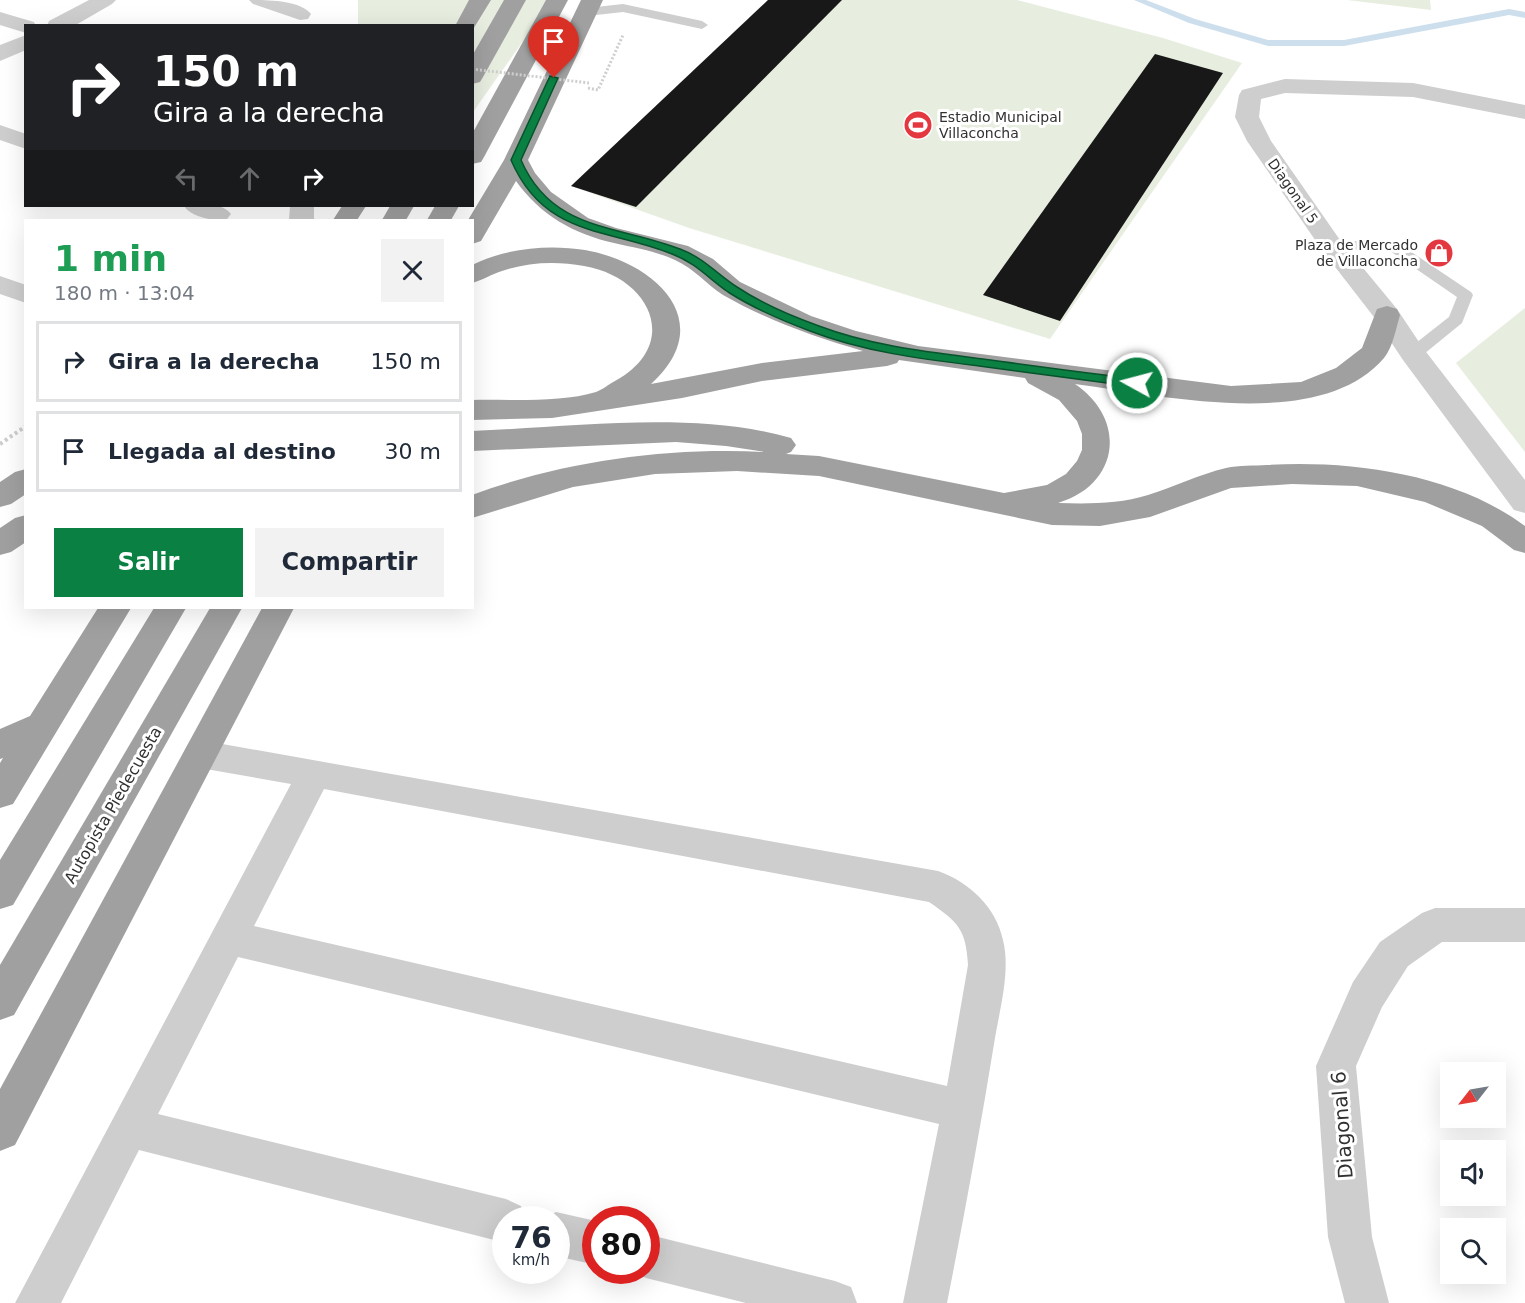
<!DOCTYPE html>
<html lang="es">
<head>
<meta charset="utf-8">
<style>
	body { margin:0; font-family:"DejaVu Sans",sans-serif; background:#f2f2f3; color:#1f2937; height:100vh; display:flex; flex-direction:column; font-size:22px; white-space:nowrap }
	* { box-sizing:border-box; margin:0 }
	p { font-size:20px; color:#747a83 }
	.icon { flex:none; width:33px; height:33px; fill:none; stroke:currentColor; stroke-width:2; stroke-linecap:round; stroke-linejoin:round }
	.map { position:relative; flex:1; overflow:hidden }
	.details { position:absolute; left:24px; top:219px; width:450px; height:390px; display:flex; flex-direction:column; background:#fff; border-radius:0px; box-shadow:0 6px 24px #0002 }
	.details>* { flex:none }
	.banner { position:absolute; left:24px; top:24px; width:450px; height:183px; border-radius:0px; box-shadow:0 6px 24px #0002; background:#202124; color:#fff; overflow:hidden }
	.needle { width:39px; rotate:239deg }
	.fabs { position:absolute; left:1440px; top:1062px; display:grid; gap:12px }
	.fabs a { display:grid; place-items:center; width:66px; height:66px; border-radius:0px; background:#fff; box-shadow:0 6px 24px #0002; font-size:30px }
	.speed { position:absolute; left:492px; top:1206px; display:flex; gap:12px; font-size:30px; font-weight:700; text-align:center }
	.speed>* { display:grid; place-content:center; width:78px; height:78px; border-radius:50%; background:#fff; box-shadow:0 6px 24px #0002; line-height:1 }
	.speed small { font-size:15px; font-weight:400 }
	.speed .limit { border:9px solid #d22; background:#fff; color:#111 }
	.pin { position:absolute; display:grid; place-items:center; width:51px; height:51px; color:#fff; margin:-62px -26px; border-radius:50% 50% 50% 0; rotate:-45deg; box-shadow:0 0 6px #0007 }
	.pin .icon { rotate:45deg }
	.me { position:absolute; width:66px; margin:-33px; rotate:277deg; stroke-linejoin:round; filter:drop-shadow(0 0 4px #0008) }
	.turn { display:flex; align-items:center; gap:21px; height:126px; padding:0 30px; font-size:27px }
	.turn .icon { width:78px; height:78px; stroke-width:2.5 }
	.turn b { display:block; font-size:42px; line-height:51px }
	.lanes { display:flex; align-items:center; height:57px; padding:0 30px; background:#0003; justify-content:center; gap:30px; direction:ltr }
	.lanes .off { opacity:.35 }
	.round { display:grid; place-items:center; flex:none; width:63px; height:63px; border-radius:0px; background:#f2f2f3 }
	.headline { display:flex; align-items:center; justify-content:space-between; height:102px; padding:0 30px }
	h1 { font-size:36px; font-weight:700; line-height:45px; color:#1e9e55 }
	.action { display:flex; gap:12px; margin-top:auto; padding:12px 30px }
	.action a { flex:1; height:69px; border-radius:0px; background:#0b8043; color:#fff; font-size:24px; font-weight:700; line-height:69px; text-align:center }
	.action a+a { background:#f2f2f3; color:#1f2937 }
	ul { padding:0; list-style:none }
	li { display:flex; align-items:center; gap:18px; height:81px; margin:0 12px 9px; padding:0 18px; border:3px solid #e0e1e3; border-radius:0px }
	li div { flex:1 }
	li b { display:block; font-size:22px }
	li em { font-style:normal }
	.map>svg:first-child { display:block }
	.green { fill:#e7eee0 }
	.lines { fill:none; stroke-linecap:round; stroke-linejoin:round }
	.stream { fill:#cddfed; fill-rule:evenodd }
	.building { fill:#181818 }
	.path-far1 { stroke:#cecece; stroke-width:3; stroke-dasharray:2 2; stroke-linecap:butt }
	.path { stroke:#cecece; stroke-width:4; stroke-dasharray:3 3; stroke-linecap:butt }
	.service { fill:#cecece; fill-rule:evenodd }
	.minor { fill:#cecece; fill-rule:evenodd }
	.tertiary { fill:#cecece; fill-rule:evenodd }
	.trunk { fill:#a0a0a0; fill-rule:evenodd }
	.path-bridge { stroke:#cecece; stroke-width:3; stroke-dasharray:2 2; stroke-linecap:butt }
	.route { fill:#0b8043; stroke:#07532c; stroke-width:1.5 }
	.labels { text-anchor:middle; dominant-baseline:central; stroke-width:6; stroke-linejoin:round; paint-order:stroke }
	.far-poi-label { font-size:14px; fill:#313131; stroke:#fff; text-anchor:start }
	.far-street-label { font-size:14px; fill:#313131; stroke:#fff }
	.street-label { font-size:16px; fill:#313131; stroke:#fff }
	.near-street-label { font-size:20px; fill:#313131; stroke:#fff }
</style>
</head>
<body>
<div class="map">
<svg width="1525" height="1303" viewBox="0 0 1525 1303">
	<rect width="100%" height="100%" fill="#fff"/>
	<g class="green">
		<polygon points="358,0 552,0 473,112 472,26 358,25"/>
		<polygon points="768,0 1017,0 1163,38 1242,63 1050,339 689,228 571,186"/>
		<polygon points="1347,0 1430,0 1431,10"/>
		<polygon points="1525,308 1525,452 1456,363"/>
	</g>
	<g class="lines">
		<polygon class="stream" points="1134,0 1146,0 1195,19 1268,40 1344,40 1509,9 1525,12 1525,18 1509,15 1344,46 1268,46 1189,23"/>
	</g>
	<g class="building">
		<polygon points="768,0 842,0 636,207 571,186"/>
		<polygon points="1155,54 1223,73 1060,321 983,295"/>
	</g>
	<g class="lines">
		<polyline class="path-far1" points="588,88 598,90 623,35"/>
		<polyline class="path" points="0,444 26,426"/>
		<g class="service">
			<polygon points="623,4 702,21 708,25 702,29 623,12 587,16 581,12 587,8"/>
			<polygon points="1331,240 1398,243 1471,292 1473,295 1462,323 1419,358 1407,358 1405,354 1407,350 1449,317 1457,297 1390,251 1326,248 1323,245"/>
		</g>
		<g class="minor">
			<polygon points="89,0 116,0 112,4 74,26 47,26 49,21"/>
			<path d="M 249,0 C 266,0 300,0 311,14 L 308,19 L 300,20 L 253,4 Z"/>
			<polygon points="0,12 34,22 36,26 26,26 26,33 0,25"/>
			<polygon points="26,35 26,50 0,61 0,45"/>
			<polygon points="1285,79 1413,83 1525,105 1525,119 1413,97 1285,93 1261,99 1259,117 1271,141 1340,240 1397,309 1423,348 1525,480 1525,513 1514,510 1403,360 1377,321 1322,250 1247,141 1235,117 1239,95 1242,90"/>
			<polygon points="0,125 26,134 26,149 0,140"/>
			<path d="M 184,206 C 197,205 222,201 231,214 L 227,219 C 214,222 191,217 184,206 Z"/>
			<polygon points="290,206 314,206 314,220 289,220"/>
			<polygon points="0,276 26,285 26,303 0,294"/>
			<path d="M 200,740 L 938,871 C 969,882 996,907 1003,940 C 1011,973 999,1011 994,1044 C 980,1130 964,1217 947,1303 L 903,1303 L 939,1124 L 238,957 L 158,1114 L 506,1199 L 521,1206 L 527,1220 L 506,1220 L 506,1243 L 139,1150 L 61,1303 L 15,1303 L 291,784 L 200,768 L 188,764 L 183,754 L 188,744 ZM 324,789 L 929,902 C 958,922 966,929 968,965 L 947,1086 L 254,926 Z"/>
			<polygon points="556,1212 596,1221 596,1265 556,1256 556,1220 540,1220"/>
			<polygon points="646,1234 835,1281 851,1287 857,1303 746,1303 646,1278 630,1270 646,1270"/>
		</g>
		<polygon class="tertiary" points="1435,908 1525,908 1525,942 1442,942 1408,966 1382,1007 1356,1066 1372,1237 1389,1303 1345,1303 1328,1237 1316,1066 1353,982 1380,942 1422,913"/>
		<g class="trunk">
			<polygon points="469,0 491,0 472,31 472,26 455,26"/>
			<polygon points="504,0 526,0 483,77 480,82 472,84 472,56"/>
			<polygon points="546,0 568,0 484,157 481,162 472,164 472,134"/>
			<path d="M 581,0 L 603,0 L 528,160 L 535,173 L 551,192 L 588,218 L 616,228 L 688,246 L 713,259 L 740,282 L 811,316 L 856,331 L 918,346 L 1231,386 L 1301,382 L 1336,368 L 1362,348 L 1377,309 L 1387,306 L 1397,309 L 1400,315 C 1396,328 1393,347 1384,358 C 1320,433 1161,395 1075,384 C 1128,420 1119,485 1058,503 C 1088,504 1119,504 1148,495 C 1174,487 1200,474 1226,468 C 1239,465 1254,466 1267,465 C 1352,460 1455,474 1525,526 L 1525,553 L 1514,550 L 1482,526 L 1425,502 L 1357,486 L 1292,484 L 1231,488 L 1150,517 L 1100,526 L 1052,525 L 819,476 L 737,471 L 655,474 L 573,487 L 472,518 L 472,495 C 564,461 667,447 765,452 L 726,446 L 676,442 L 472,451 L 472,431 C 572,427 695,410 791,438 L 796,445 L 791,452 L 786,454 L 819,456 L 1004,493 L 1047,485 L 1066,474 L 1077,461 L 1082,450 L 1082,434 L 1077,421 L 1059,400 L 1028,383 L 1025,378 L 899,360 L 897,363 L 887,366 L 762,381 L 682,398 L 552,418 L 472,420 L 472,400 C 509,399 561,403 596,392 C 602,390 609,384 615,381 C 683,343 649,277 584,266 C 557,261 528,262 502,271 C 492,274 483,280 472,283 L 472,265 C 507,248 548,244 585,250 C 654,262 720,321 651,384 L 762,363 L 863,351 C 814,337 767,320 723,295 C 706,284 695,269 675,260 C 656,251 635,248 614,243 C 574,234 540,215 516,181 L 481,241 L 472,244 L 472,220 L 468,220 L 504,160 Z"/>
			<polygon points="342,206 366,206 357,220 333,220"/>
			<polygon points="390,206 414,206 406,220 382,220"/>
			<polygon points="435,206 459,206 451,220 427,220"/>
			<polygon points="26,469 26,494 11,504 0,507 0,482 15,472"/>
			<polygon points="26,515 26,542 11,552 0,555 0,528 15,518"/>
			<polygon points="98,608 131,608 13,804 0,808 0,763 3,758 0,759 0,729 30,716"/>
			<polygon points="154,608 186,608 13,905 0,909 0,860"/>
			<polygon points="210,608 242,608 14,1015 0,1020 0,965"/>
			<polygon points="262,608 294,608 15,1145 0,1151 0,1089"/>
		</g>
		<polyline class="path-bridge" points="472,69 589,83"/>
	</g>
	<path class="route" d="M 550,76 L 558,78 L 521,160 C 552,232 619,225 680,249 C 704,258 717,274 737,287 C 761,303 791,316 819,326 C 872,346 928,352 983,359 C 1035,366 1086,373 1137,379 L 1143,383 L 1137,387 C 1084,380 1032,373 979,366 C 922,359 864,352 810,331 C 783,321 753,308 728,292 C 708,278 696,263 672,254 C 607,228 544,237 511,160 Z"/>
	<defs>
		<g id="stadium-disc" transform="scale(1.5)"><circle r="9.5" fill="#e43840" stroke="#fff"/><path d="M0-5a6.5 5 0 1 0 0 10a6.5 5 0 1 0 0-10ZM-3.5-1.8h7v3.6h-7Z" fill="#fff"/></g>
		<g id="shop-disc" transform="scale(1.5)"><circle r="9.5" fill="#e43840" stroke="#fff"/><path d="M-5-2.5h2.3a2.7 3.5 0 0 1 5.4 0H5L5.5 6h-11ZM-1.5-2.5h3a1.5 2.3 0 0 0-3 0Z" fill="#fff"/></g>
	</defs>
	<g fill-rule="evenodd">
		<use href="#stadium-disc" x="918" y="125"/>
		<use href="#shop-disc" x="1439" y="253"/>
	</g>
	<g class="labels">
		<g class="far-poi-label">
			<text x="939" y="117">Estadio Municipal<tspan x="939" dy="16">Villaconcha</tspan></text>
			<text x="1418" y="245" text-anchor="end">Plaza de Mercado<tspan x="1418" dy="16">de Villaconcha</tspan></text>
		</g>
		<g class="far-street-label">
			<text transform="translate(1293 191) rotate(55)">Diagonal 5</text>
		</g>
		<g class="street-label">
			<text transform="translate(113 805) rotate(-60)">Autopista Piedecuesta</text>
		</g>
		<g class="near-street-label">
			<text transform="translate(1342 1125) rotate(-94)">Diagonal 6</text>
		</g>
	</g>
</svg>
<div class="fabs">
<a><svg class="needle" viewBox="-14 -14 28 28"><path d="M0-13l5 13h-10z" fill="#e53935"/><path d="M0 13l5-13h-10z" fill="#747a83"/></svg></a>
<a><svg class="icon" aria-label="sound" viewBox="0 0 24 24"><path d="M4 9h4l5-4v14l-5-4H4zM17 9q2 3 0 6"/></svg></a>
<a><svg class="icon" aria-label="search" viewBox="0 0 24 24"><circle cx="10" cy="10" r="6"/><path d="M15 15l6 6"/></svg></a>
</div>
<div class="speed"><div>76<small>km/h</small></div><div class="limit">80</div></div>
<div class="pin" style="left:554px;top:78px;background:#d93025"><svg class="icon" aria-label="arrive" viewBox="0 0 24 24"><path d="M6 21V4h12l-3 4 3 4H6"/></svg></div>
<svg class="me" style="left:1137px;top:383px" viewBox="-20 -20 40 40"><circle r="17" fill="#0b8043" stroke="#fff" stroke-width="3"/><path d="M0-11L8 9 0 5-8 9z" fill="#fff"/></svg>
<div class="banner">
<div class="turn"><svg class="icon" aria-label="right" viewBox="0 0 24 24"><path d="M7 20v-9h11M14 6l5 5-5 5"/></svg><div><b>150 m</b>Gira a la derecha</div></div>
<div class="lanes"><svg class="icon off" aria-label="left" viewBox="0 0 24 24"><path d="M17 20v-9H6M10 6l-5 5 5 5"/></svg><svg class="icon off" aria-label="ahead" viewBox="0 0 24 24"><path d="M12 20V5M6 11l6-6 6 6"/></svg><svg class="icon" aria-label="right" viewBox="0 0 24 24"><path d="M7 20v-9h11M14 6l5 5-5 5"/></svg></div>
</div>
<section class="details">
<div class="headline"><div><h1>1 min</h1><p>180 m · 13:04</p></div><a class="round"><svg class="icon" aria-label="close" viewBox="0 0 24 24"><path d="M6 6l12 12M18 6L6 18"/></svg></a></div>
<ul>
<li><svg class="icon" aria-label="right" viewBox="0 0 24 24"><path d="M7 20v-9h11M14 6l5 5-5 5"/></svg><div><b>Gira a la derecha</b></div><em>150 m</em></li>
<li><svg class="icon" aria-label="arrive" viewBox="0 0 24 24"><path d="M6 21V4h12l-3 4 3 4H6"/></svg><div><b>Llegada al destino</b></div><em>30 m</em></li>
</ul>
<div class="action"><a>Salir</a><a>Compartir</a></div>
</section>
</div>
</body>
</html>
